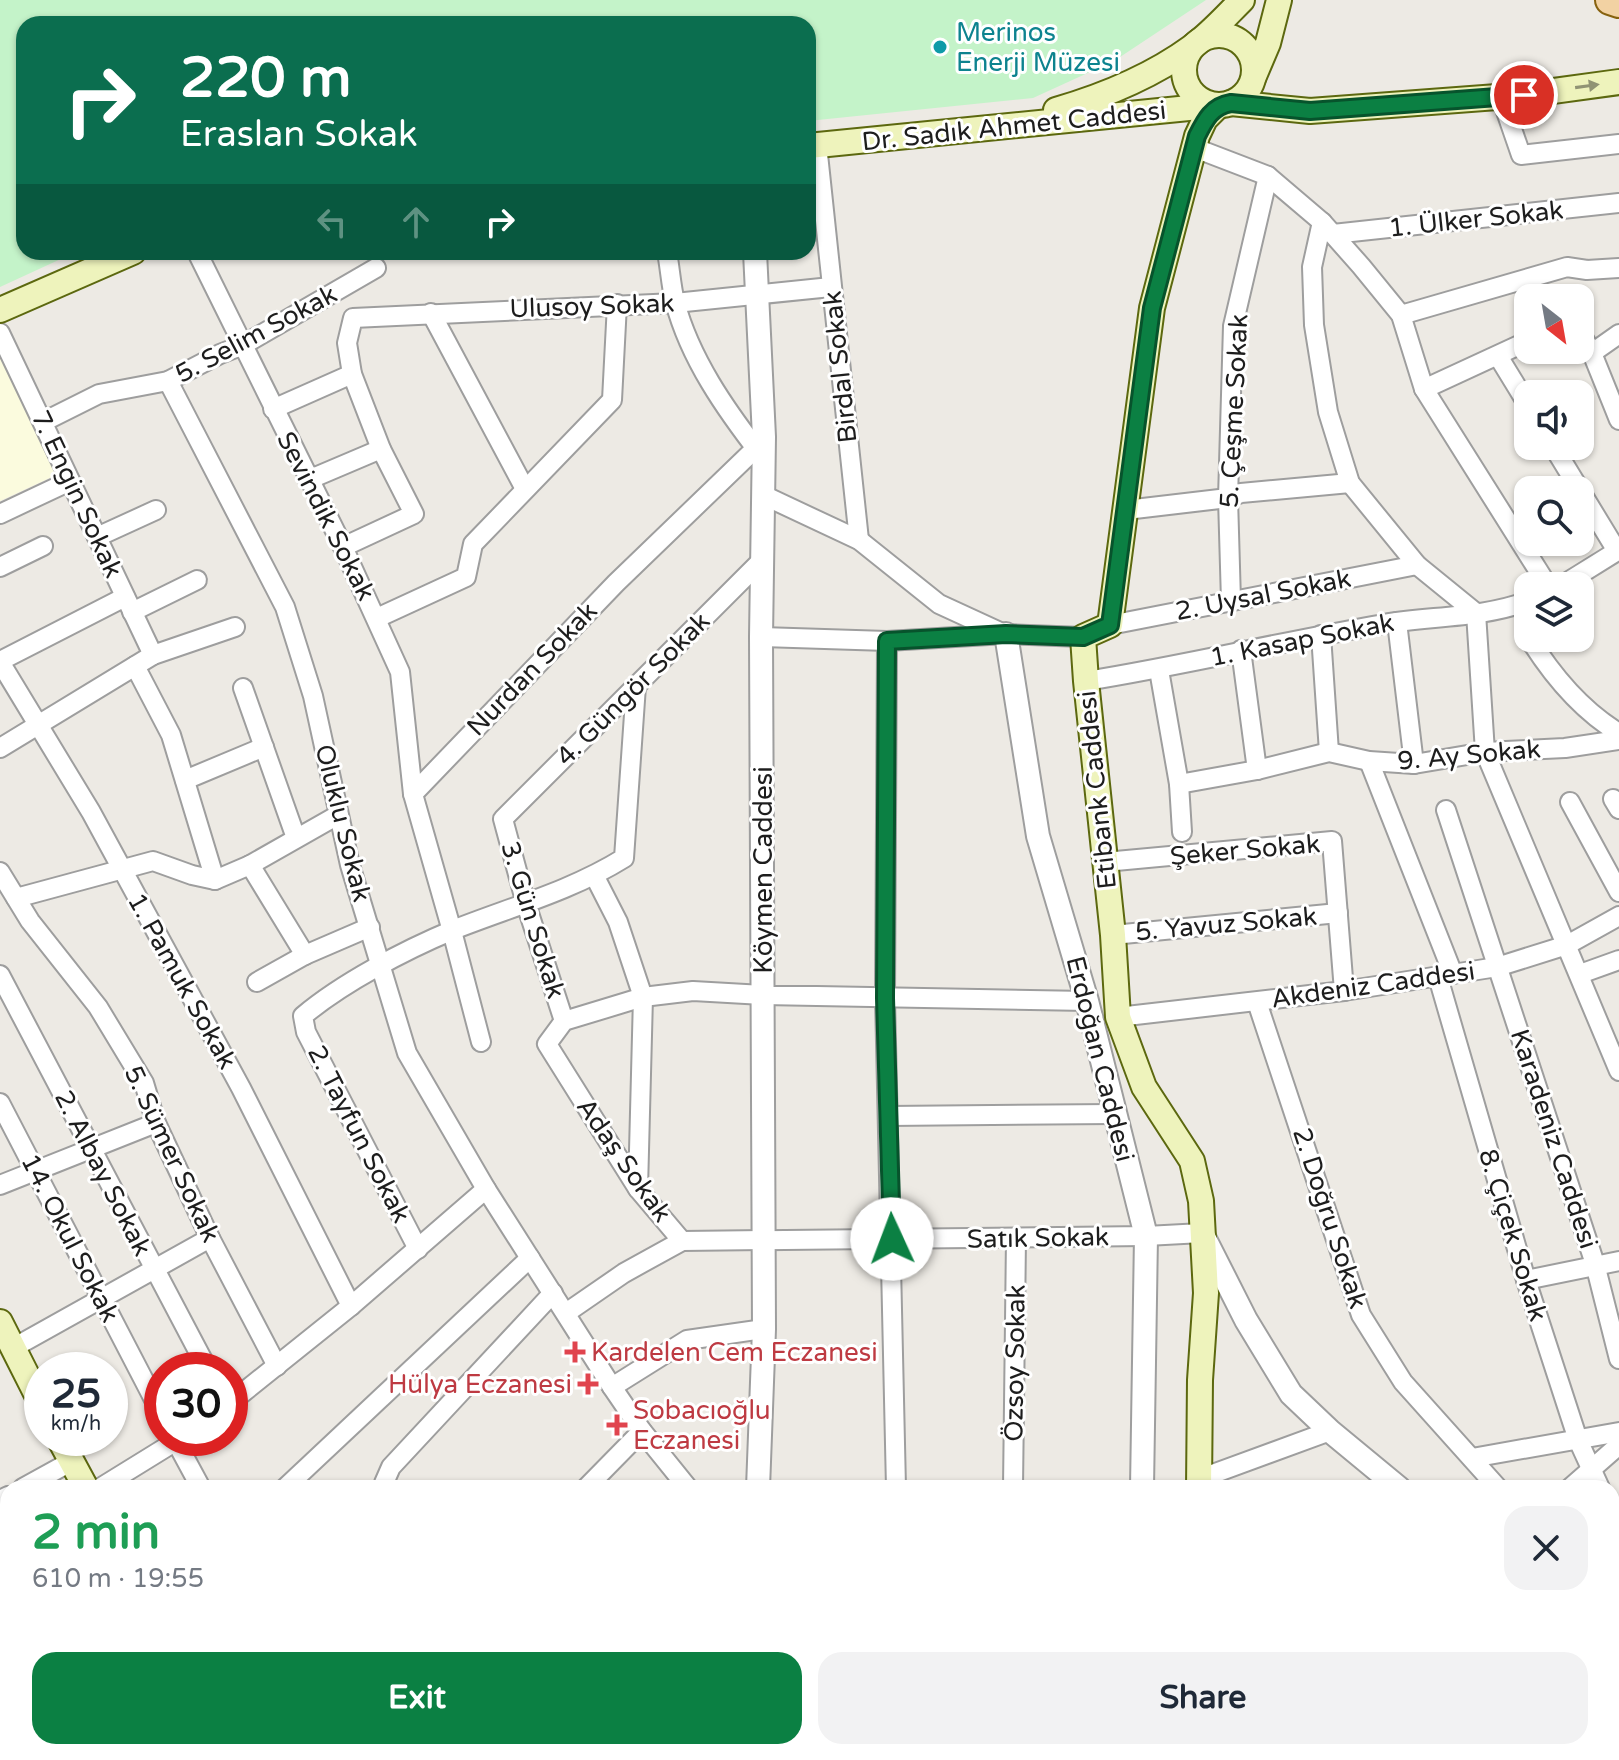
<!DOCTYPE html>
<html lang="en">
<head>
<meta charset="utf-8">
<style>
	body { margin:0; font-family:"Varela Round",sans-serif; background:#f2f2f3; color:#1f2937; height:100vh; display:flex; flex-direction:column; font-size:30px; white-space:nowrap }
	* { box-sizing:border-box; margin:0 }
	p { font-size:26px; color:#747a83 }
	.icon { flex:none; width:44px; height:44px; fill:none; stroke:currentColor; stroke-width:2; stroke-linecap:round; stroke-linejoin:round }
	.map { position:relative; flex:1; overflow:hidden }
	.panel { position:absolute; left:0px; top:1480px; width:1620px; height:280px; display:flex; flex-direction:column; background:#fff; border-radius:24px 24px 0 0; box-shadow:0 2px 6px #0004 }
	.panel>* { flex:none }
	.top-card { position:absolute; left:16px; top:16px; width:800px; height:244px; border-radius:24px; box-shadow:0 2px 6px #0004; background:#0b6e4f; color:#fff; overflow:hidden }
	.needle { width:52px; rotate:149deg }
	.fabs { position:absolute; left:1514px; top:284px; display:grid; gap:16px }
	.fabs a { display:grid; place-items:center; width:80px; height:80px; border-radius:16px; background:#fff; box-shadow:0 2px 6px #0004; font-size:40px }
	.speed { position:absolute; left:24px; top:1352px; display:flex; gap:16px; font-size:40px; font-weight:700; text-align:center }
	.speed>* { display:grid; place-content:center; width:104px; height:104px; border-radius:50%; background:#fff; box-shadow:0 2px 6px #0004; line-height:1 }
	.speed small { font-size:20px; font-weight:400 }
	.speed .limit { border:12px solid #d22; background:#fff; color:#111 }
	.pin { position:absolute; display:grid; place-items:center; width:68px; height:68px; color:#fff; margin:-34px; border:4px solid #fff; border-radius:50%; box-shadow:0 2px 8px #0007 }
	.me { position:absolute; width:88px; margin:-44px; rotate:358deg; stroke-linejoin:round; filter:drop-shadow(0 0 6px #0008) }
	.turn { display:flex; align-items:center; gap:28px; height:168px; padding:0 32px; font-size:36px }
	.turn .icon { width:104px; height:104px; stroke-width:2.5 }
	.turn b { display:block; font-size:56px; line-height:68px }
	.lanes { display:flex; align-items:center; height:76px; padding:0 32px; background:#0003; justify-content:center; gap:40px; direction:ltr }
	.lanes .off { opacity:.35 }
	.round { display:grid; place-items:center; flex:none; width:84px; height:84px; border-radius:24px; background:#f2f2f3 }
	.overview { display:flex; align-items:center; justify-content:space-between; height:136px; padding:0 32px }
	h1 { font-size:48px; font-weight:800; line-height:60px; color:#1e9e55 }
	.action { display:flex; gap:16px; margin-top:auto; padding:16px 32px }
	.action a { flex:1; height:92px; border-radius:24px; background:#0b8043; color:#fff; font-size:32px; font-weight:800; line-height:92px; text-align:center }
	.action a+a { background:#f2f2f3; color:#1f2937 }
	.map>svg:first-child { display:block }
	.education { fill:#fbfbde }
	.park { fill:#c4f3c9 }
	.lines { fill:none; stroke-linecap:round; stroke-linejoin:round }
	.minor-casing { stroke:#9e9e9e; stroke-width:22 }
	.tertiary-casing { stroke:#9e9e9e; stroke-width:26 }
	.secondary-casing { stroke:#5c680f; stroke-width:28 }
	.primary-casing { stroke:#87620f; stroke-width:32 }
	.minor { stroke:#fff; stroke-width:18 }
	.tertiary { stroke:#fff; stroke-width:22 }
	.secondary { stroke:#eef3bc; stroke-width:24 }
	.primary { stroke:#f2d2a3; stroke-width:28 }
	.oneway { fill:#909374 }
	.route-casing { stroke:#07532c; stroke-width:20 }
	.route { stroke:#0b8043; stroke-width:14 }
	.culture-dot { fill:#0f9aa8; stroke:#fff; stroke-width:3 }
	.health-dot { fill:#e0444e; stroke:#fff; stroke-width:3 }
	.labels { text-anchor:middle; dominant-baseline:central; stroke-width:6; stroke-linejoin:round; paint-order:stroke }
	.culture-label { font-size:26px; fill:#0d838f; stroke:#fff; text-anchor:start }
	.street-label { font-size:26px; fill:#1d1d1d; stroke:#fff }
	.health-label { font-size:26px; fill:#be3a42; stroke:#fff; text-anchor:start }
</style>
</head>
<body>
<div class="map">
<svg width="1619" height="1760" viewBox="0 0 1619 1760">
	<rect width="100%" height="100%" fill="#edeae4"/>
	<polygon class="education" points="0,356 56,475 0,501"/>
	<polygon class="park" points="0,0 1206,0 1114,61 1033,98 808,121 808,24 24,24 24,252 76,252 0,287"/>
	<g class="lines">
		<g class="minor-casing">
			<g id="minor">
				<polyline points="1501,97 1521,155 1619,144"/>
				<polyline points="817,145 859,540"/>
				<polyline points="1195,148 1268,176 1322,222 1361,266 1401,315 1424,389 1548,586"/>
				<polyline points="1322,222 1312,267 1314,325 1328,412 1350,483 1417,565 1476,613 1485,752 1619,1071"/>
				<polyline points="1333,234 1619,203"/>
				<polyline points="197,252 343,547 400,672 413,794"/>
				<path d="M 667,252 C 670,268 671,286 675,302 C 690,359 726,410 761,455"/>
				<polyline points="431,313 525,489"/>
				<polyline points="1401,315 1567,267 1587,270 1619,268"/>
				<polyline points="1580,332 1592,353 1619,420"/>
				<polyline points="0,333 153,655"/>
				<polyline points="1592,353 1619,334"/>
				<polyline points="1498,356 1528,405"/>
				<polyline points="168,381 285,607 313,696 350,865 407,1053 486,1189 612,1387 642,1431 688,1488"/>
				<polyline points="1424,389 1528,341"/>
				<polyline points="273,409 352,374"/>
				<polyline points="43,422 99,394 168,381 220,354 243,345 376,268"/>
				<polyline points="1553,446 1617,551"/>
				<polyline points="308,480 381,449"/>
				<polyline points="763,495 859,540 939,604 1002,633"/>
				<polyline points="1126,510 1228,498 1241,493 1350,483"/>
				<polyline points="0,514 70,481"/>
				<polyline points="97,537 156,510"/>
				<polyline points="343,547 414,514 381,449 352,374 347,343 353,318 675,303 831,287"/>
				<polyline points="0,567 43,546"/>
				<polyline points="1561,586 1619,550"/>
				<polyline points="1231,601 1228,498 1233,326 1268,176"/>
				<polyline points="132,612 197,580"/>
				<polyline points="377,618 466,577 473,544 612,400 617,304"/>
				<polyline points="1397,622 1414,764"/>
				<polyline points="1110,625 1417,565"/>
				<polyline points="1321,635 1329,752"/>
				<polyline points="761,637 887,641 1006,634 1083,637"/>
				<path d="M 1529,638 C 1552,675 1581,710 1619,733"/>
				<polyline points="887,641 885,998 896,1488"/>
				<polyline points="1241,650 1257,770"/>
				<polyline points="0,661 125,597"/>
				<polyline points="0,662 91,812 241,1088 351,1306"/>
				<polyline points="135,666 171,735 215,880"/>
				<polyline points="1159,670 1179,784 1182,832"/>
				<path d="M 1086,681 C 1186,665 1284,641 1384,624 C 1431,616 1483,618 1528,601"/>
				<polyline points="243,688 296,838"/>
				<polyline points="0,748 153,655 235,627"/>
				<polyline points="1369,761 1453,974"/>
				<polyline points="185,780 264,747"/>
				<polyline points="1179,784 1257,770 1329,752 1369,761 1414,764 1485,752 1565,748 1619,740"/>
				<polyline points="1613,799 1619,809"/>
				<polyline points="1570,802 1619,892"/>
				<polyline points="1446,810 1595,1264 1619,1359"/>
				<polyline points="1105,862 1332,841 1344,991"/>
				<polyline points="250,865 305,955"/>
				<polyline points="0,872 30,921 98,1007 144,1083 156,1123 210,1238 277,1366"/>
				<polyline points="595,877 618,922 643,997 638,1189"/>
				<polyline points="16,898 153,861 192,875 215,880 250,865 338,815"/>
				<polyline points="1113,935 1338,913"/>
				<polyline points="1580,974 1619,960"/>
				<polyline points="0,975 208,1370"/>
				<polyline points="1438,977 1526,1280 1578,1440 1600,1488"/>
				<polyline points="257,982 305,955 370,927"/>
				<polyline points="1257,1002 1361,1315 1403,1382 1498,1488"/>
				<polyline points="1118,1017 1344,991 1497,967 1567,945 1619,916"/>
				<polyline points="564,1021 526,904 503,819 763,559"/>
				<polyline points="481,1042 452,931 413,794 616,583 756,448"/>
				<polyline points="0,1103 162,1415"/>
				<polyline points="888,1116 1114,1114"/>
				<polyline points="0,1185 156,1123"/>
				<polyline points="682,1241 1146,1236 1202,1233"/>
				<path d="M 418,1249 L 306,1032 L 303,1016 C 342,983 405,950 453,930 C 511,907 571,891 624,858 L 636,686"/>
				<polyline points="1526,1280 1619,1261"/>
				<polyline points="566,1313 624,1273 682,1241 638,1189 547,1044 564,1021 643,997 693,991 763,995 1087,1001"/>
				<polyline points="13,1348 210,1238"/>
				<polyline points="612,1387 687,1340 764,1329"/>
				<polyline points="230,1403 351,1306 486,1189"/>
				<polyline points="174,1438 201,1488"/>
				<polyline points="1472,1458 1619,1432"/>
				<polyline points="1199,1479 1330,1431"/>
				<polyline points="23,1488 72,1461"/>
				<polyline points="100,1488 181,1438"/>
				<polyline points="285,1488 530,1258"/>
				<polyline points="386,1488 384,1483 391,1467 553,1293"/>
				<polyline points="586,1488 642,1431"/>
				<polyline points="1013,1488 1016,1238"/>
				<polyline points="1570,1488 1619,1445"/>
				<polyline points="0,1500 8,1496"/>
				<polyline points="1612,1510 1619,1524"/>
				<polyline points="0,1542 8,1557"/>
				<polyline points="1612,1658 1619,1654"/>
				<polyline points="1612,1675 1619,1687"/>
				<polyline points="118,1752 122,1760"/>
				<polyline points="398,1752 400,1760"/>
				<polyline points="727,1752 732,1760"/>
				<polyline points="963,1752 966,1760"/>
				<polyline points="1032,1752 1035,1760"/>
				<polyline points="1417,1752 1420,1760"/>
				<polyline points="1498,1752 1502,1760"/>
				<polyline points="0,1753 4,1760"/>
				<polyline points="251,1760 277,1752"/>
				<polyline points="550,1760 558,1752"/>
				<polyline points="672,1760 680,1752"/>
				<polyline points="1238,1760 1266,1752"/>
			</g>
		</g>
		<g class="tertiary-casing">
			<g id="tertiary">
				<polyline points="755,252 764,437 761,637 764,1329 758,1488"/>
				<polyline points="1006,634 1038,836 1087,1001 1146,1236 1142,1488"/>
				<polyline points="1204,1237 1246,1320 1291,1394 1330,1431 1399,1488"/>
				<polyline points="829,1752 832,1760"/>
				<polyline points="1576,1752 1580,1760"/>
				<polyline points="1092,1760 1123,1752"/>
			</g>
		</g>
		<g class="secondary-casing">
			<g id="secondary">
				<circle cx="1219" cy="70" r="35"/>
				<polyline points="1254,76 1268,43 1279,0"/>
				<polyline points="1231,103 1310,111 1524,95 1619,82"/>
				<path d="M 1056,110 C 1104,96 1151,77 1192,47 C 1210,34 1226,16 1242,0"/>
				<polyline points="808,146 1219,105"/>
				<polyline points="0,310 133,252"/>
				<polyline points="0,1322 42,1405"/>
				<polyline points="59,1438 86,1488"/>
				<polyline points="1199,1488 1200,1380 1206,1293 1201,1201 1192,1161 1144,1087 1118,1017 1113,935 1086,681 1083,637 1110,625 1152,308 1197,136 1205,119 1219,105"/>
				<polyline points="291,1752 294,1760"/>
				<polyline points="1177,1760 1178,1752"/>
			</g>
		</g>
		<g class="primary-casing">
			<polyline id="primary" points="1610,0 1619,3"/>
		</g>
		<use href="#minor" class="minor"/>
		<use href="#tertiary" class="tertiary"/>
		<use href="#secondary" class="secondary"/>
		<use href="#primary" class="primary"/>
	</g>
	<defs><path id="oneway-solid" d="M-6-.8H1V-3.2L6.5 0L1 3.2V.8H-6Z" transform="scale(2)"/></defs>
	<use class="oneway" href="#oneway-solid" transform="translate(1587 86) rotate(-8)"/>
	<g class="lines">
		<g class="route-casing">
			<path id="route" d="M 892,1239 L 885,998 L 887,641 L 1006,634 L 1083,637 L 1110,625 L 1152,308 L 1197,136 C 1205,120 1212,106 1231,103 L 1310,111 L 1524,95"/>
		</g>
		<use href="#route" class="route"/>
	</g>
	<circle class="culture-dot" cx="940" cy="47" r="8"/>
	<g class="health-dot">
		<path d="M571 1340h8v8h8v8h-8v8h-8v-8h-8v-8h8z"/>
		<path d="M584 1372h8v8h8v8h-8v8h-8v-8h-8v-8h8z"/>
		<path d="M613 1413h8v8h8v8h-8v8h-8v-8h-8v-8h8z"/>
	</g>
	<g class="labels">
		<g class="culture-label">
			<text x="956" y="32">Merinos<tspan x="956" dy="30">Enerji Müzesi</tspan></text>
		</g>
		<g class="street-label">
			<text transform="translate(1014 126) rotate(-6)">Dr. Sadık Ahmet Caddesi</text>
			<text transform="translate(1476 219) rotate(-6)">1. Ülker Sokak</text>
			<text transform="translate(592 306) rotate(-2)">Ulusoy Sokak</text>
			<text transform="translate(256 334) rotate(-28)">5. Selim Sokak</text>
			<text transform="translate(840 367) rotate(-96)">Birdal Sokak</text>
			<text transform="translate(1234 411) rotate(-87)">5. Çeşme Sokak</text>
			<text transform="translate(77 494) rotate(65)">7. Engin Sokak</text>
			<text transform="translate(326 516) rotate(63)">Sevindik Sokak</text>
			<text transform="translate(1263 595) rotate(-11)">2. Uysal Sokak</text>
			<text transform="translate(1302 640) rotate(-11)">1. Kasap Sokak</text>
			<text transform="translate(532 669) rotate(-46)">Nurdan Sokak</text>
			<text transform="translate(633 689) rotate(-45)">4. Güngör Sokak</text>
			<text transform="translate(1469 755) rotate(-5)">9. Ay Sokak</text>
			<text transform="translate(1097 790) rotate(-96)">Etibank Caddesi</text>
			<text transform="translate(343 823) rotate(76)">Oluklu Sokak</text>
			<text transform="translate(1245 850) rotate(-5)">Şeker Sokak</text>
			<text transform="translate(763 870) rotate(-90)">Köymen Caddesi</text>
			<text transform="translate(533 920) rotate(73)">3. Gün Sokak</text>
			<text transform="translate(1226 924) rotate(-5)">5. Yavuz Sokak</text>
			<text transform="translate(182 981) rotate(61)">1. Pamuk Sokak</text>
			<text transform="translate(1373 985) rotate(-8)">Akdeniz Caddesi</text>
			<text transform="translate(1100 1059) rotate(76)">Erdoğan Caddesi</text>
			<text transform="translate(359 1134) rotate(63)">2. Tayfun Sokak</text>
			<text transform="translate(1554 1139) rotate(72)">Karadeniz Caddesi</text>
			<text transform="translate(172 1154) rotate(65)">5. Sümer Sokak</text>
			<text transform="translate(624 1160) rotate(55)">Adaş Sokak</text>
			<text transform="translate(103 1173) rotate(63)">2. Albay Sokak</text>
			<text transform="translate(1330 1218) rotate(72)">2. Doğru Sokak</text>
			<text transform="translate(1513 1235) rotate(73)">8. Çiçek Sokak</text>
			<text transform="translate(70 1238) rotate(63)">14. Okul Sokak</text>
			<text transform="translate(1038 1238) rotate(-1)">Satık Sokak</text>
			<text transform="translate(1015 1363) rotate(-89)">Özsoy Sokak</text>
		</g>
		<g class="health-label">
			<text x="591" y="1352">Kardelen Cem Eczanesi</text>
			<text x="572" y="1384" text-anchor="end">Hülya Eczanesi</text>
			<text x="633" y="1410">Sobacıoğlu<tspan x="633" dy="30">Eczanesi</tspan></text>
		</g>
	</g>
</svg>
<div class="fabs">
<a><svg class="needle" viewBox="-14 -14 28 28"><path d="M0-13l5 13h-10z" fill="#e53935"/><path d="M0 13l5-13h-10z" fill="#747a83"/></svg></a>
<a><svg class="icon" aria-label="sound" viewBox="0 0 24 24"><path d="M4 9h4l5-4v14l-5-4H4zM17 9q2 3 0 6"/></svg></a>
<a><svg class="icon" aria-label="search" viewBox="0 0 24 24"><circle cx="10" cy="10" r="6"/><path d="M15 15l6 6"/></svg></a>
<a><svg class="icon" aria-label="layers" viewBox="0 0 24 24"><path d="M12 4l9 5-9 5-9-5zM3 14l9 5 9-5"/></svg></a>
</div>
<div class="speed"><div>25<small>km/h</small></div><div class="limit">30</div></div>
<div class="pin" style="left:1524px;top:95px;background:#d93025"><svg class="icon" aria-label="arrive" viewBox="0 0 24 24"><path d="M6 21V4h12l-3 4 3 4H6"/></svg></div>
<svg class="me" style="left:892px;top:1239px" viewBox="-20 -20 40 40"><circle r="19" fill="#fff"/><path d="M0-13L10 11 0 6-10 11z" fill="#0b8043"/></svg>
<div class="top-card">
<div class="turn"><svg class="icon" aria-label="right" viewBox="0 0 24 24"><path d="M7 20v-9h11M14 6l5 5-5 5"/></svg><div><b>220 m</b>Eraslan Sokak</div></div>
<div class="lanes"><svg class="icon off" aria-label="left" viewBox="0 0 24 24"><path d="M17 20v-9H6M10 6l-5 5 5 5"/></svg><svg class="icon off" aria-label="ahead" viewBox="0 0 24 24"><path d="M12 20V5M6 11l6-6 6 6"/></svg><svg class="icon" aria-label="right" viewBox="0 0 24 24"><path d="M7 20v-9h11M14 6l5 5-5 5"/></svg></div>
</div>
<section class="panel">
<div class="overview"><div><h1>2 min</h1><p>610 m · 19:55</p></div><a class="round"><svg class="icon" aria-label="close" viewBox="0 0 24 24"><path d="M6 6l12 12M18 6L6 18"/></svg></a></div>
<div class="action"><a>Exit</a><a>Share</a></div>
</section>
</div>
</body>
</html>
